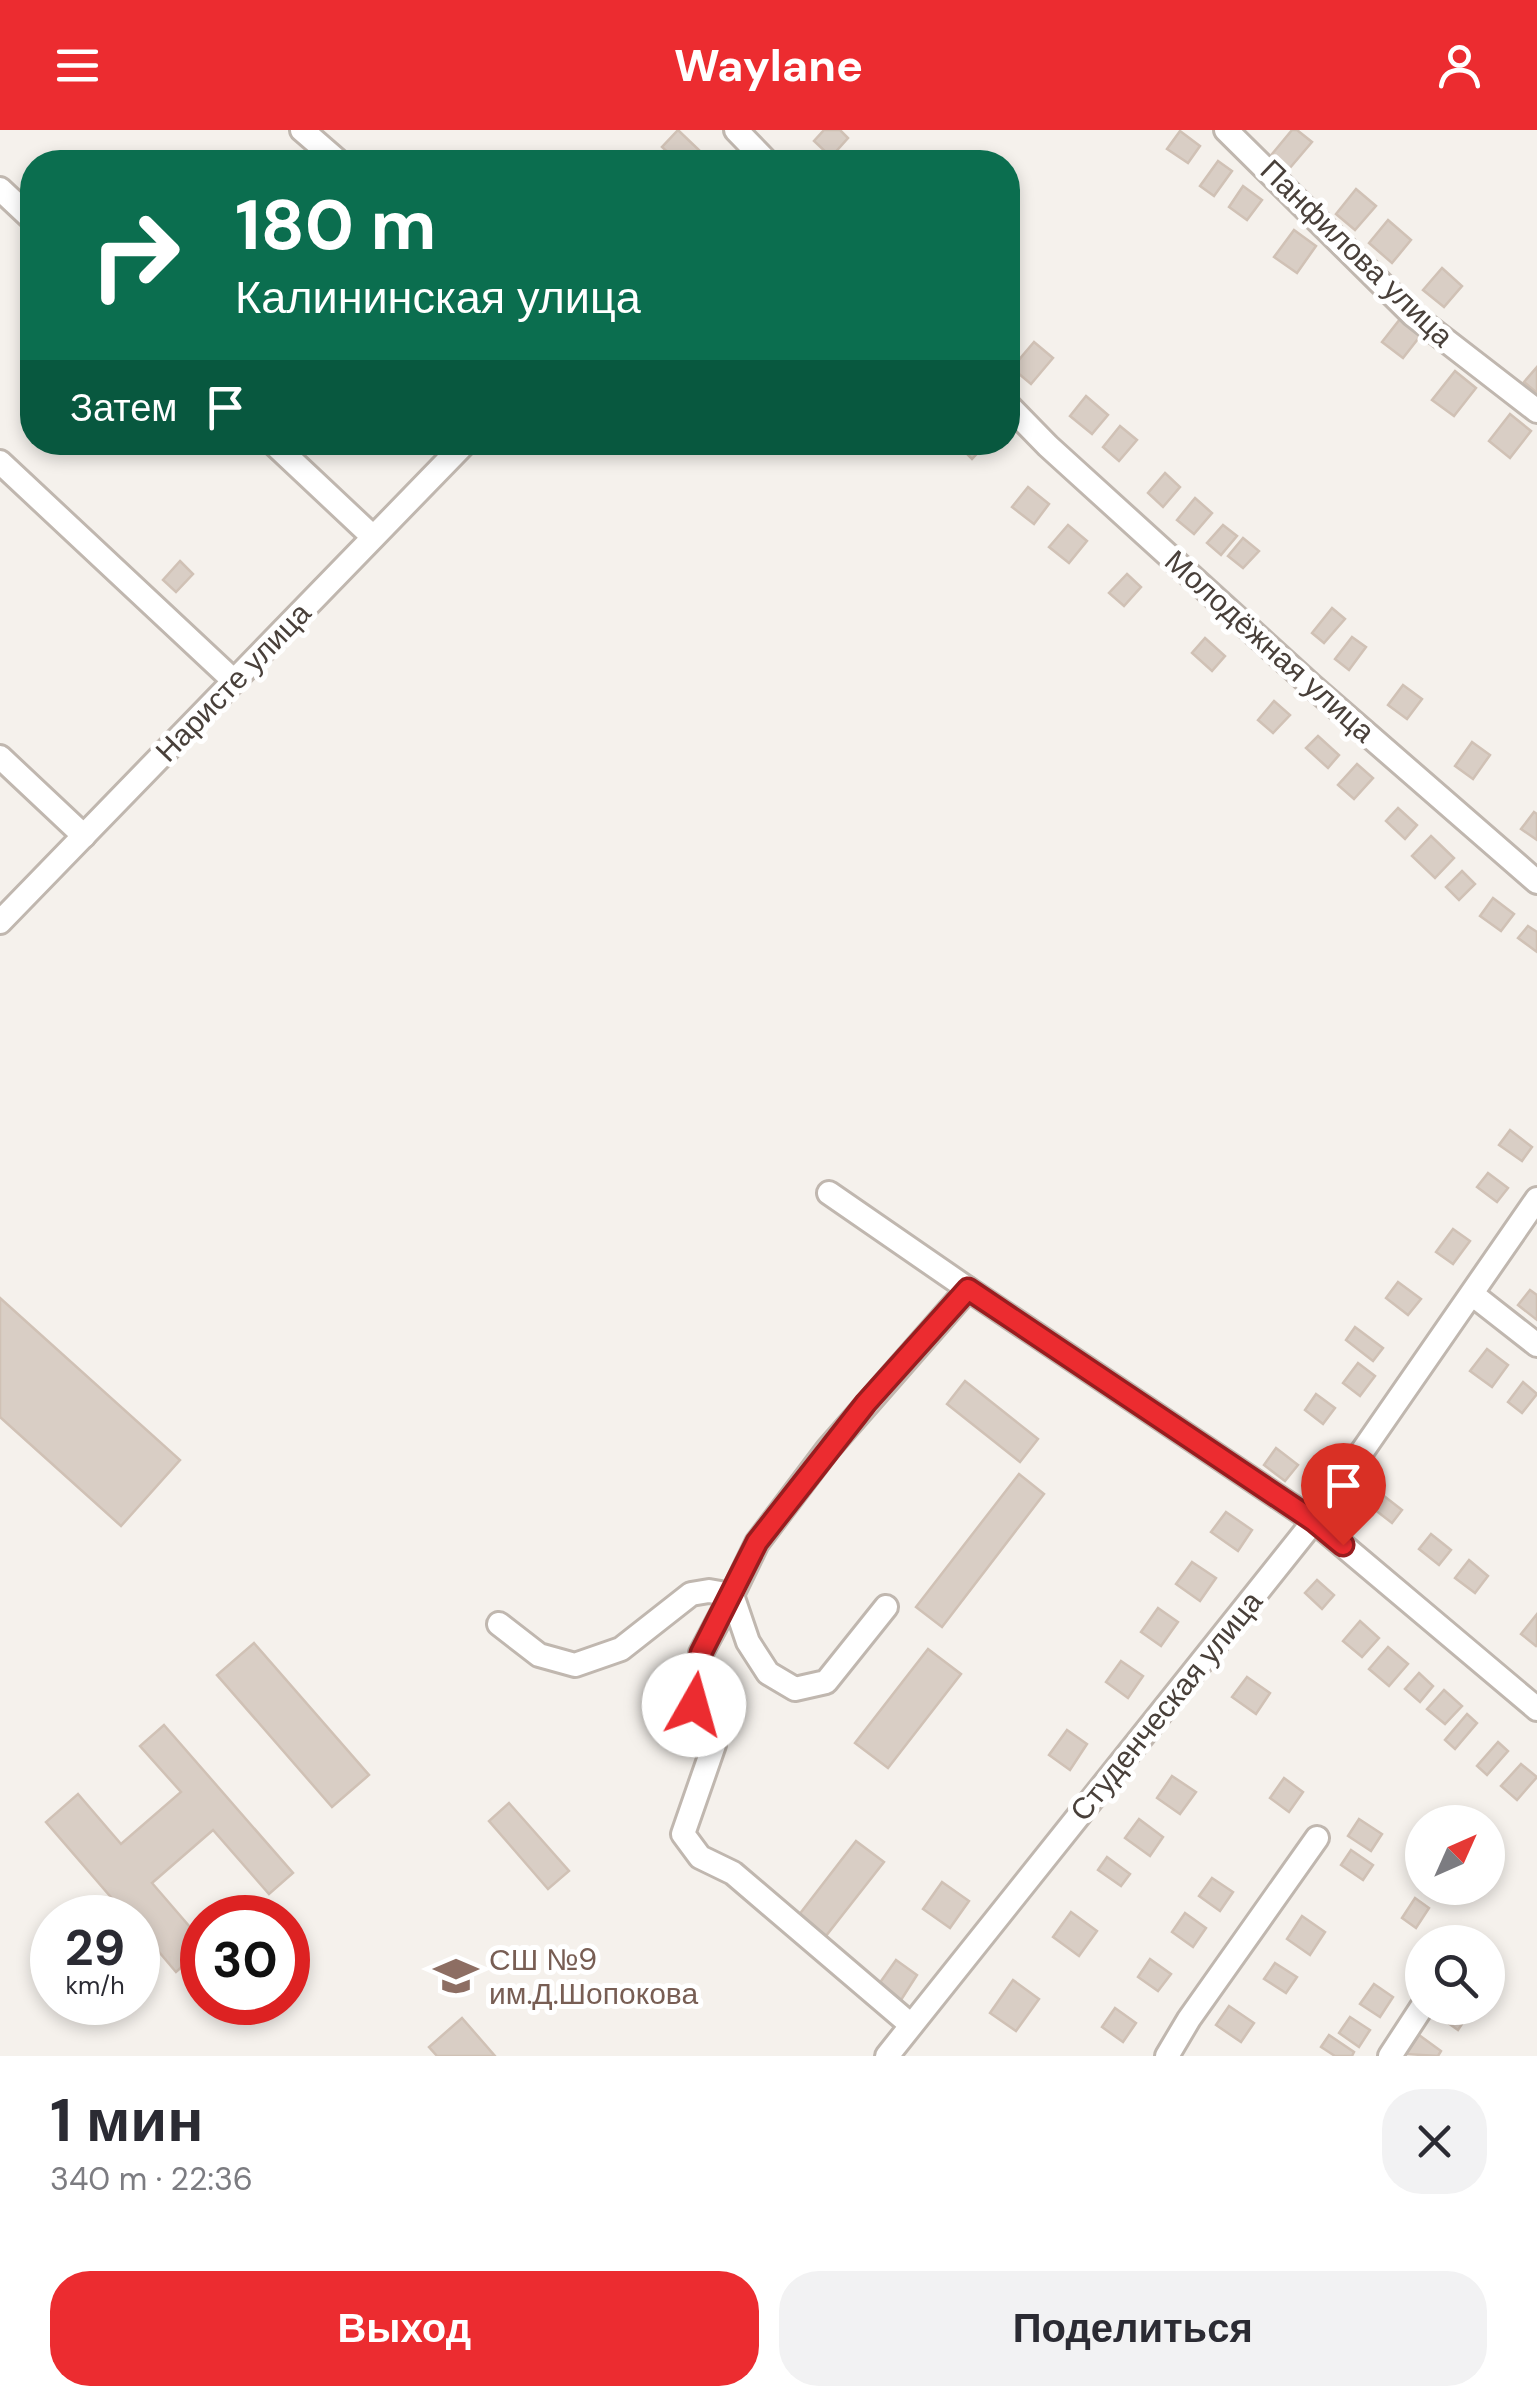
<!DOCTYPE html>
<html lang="ru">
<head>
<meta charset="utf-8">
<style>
	body { margin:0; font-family:"DM Sans",sans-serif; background:#f2f2f3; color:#2b2b33; height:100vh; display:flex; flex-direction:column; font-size:38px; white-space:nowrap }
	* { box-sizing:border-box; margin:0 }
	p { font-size:32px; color:#7c7c81 }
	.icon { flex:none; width:55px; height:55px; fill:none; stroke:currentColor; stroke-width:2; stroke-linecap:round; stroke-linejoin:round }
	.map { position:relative; height:1926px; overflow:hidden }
	.sheet { display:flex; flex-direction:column; background:#fff; flex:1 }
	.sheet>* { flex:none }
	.hud { position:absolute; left:20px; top:20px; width:1000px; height:305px; border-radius:40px; box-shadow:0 5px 15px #0003; background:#0b6e4f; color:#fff; overflow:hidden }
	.needle { width:65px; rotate:45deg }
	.controls { position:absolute; left:1405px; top:1675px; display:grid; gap:20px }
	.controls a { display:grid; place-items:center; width:100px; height:100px; border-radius:50%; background:#fff; box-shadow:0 5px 15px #0003; font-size:50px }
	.speed { position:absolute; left:30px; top:1765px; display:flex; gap:20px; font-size:50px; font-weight:700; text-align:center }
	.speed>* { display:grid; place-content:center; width:130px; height:130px; border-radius:50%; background:#fff; box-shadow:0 5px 15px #0003; line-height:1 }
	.speed small { font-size:25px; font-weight:400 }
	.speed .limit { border:15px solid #d22; background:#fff; color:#111 }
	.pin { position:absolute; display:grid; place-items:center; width:85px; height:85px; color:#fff; margin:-102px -42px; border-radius:50% 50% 50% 0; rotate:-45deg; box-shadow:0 0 10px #0007 }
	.pin .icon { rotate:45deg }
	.me { position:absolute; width:110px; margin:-55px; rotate:7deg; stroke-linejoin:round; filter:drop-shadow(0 0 8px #0008) }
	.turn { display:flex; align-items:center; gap:35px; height:210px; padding:0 50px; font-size:45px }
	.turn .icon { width:130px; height:130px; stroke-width:2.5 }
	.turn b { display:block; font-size:70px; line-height:85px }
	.then { display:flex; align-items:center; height:95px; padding:0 50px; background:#0003; gap:20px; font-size:38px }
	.round { display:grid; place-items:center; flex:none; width:105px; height:105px; border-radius:40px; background:#f2f2f3 }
	.head { display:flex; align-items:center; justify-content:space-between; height:170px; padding:0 50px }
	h1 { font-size:60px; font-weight:700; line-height:75px }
	.cta { display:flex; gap:20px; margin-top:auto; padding:20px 50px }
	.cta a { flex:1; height:115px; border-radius:40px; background:#ec2c30; color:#fff; font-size:40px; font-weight:700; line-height:115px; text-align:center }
	.cta a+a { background:#f2f2f3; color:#2b2b33 }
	header { display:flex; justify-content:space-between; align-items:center; height:130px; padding:0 50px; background:#ec2c30; color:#fff; font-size:45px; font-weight:700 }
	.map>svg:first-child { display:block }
	.building { fill:#d9cec5; stroke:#d0c1b5; stroke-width:2.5 }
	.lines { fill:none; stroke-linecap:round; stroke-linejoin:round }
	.minor-casing { stroke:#c0b7af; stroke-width:28 }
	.minor { stroke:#fff; stroke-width:22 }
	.route-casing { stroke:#991d1f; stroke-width:25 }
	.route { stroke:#ec2c30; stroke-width:18 }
	.labels { text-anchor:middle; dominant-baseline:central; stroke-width:10; stroke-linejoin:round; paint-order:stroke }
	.street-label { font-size:30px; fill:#49403a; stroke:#fff }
	.education-label { font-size:30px; fill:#785e54; stroke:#fff; text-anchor:start }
</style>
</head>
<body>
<header><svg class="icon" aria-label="menu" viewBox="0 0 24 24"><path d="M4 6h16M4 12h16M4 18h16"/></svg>Waylane<svg class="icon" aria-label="person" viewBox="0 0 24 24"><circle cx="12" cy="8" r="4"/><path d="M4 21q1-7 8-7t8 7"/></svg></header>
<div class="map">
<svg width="1537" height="1926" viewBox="0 0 1537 1926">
	<rect width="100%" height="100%" fill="#f5f1ec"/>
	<g class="building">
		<polygon points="678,0 700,21 689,32 678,32 662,17"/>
		<polygon points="824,0 840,0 848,8 831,27 814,11"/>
		<polygon points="1292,0 1297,0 1312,12 1289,39 1272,24"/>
		<polygon points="1180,1 1200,16 1188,33 1167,19"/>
		<polygon points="1218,31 1232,41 1214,66 1200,56"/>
		<polygon points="1243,56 1262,70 1247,90 1229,77"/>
		<polygon points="1356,59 1376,76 1355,100 1336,84"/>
		<polygon points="1388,90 1411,110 1392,133 1369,113"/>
		<polygon points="1294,100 1316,116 1297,143 1274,127"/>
		<polygon points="1442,138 1462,156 1444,177 1423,160"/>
		<polygon points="1400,189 1421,205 1403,228 1382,212"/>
		<polygon points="1034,212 1053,228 1031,254 1012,238"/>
		<polygon points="1537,237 1537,263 1524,252"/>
		<polygon points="1455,241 1476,258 1454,286 1432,270"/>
		<polygon points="1086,266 1108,285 1092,304 1070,286"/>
		<polygon points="1510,284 1531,301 1510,328 1489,311"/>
		<polygon points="1120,296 1137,310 1119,331 1103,317"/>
		<polygon points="955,312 988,312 972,329"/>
		<polygon points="1165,343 1180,357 1163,377 1148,363"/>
		<polygon points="1028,357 1049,374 1034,394 1012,377"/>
		<polygon points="1195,368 1212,383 1194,404 1177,390"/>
		<polygon points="1068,395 1087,411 1069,433 1049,417"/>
		<polygon points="1223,395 1237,406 1221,425 1207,413"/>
		<polygon points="1243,408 1259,421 1243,438 1228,426"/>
		<polygon points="180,431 193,444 176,462 163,450"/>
		<polygon points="1127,444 1141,457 1124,476 1109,463"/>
		<polygon points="1332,478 1345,489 1324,513 1312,503"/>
		<polygon points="1352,507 1366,517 1349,540 1335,529"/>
		<polygon points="1205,508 1225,526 1212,541 1192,523"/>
		<polygon points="1403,555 1422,569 1407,589 1388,575"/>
		<polygon points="1274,571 1290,585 1273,603 1258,590"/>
		<polygon points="1318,606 1339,625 1328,638 1306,618"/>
		<polygon points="1472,612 1490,625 1473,649 1455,636"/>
		<polygon points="1357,634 1373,648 1354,669 1338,655"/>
		<polygon points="1398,678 1417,695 1405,709 1386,691"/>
		<polygon points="1534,682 1537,684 1537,710 1521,699"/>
		<polygon points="1431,706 1454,728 1435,748 1412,726"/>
		<polygon points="1462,741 1475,754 1459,770 1446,757"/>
		<polygon points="1493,768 1514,784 1501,801 1480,786"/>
		<polygon points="1528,796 1537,802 1537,822 1518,808"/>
		<polygon points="1510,1000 1532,1017 1522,1031 1499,1015"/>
		<polygon points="1488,1043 1508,1058 1497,1072 1477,1057"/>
		<polygon points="1453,1099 1470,1111 1453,1134 1436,1122"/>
		<polygon points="1398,1152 1421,1169 1408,1185 1386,1168"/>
		<polygon points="1530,1160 1537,1165 1537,1190 1518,1175"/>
		<polygon points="0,1168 180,1330 121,1396 0,1287"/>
		<polygon points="1355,1197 1383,1218 1373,1231 1346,1210"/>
		<polygon points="1487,1219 1508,1235 1492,1257 1470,1241"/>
		<polygon points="1358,1233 1375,1246 1360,1266 1343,1253"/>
		<polygon points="965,1251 1038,1309 1020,1332 947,1274"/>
		<polygon points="1523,1252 1537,1264 1522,1283 1508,1272"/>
		<polygon points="1316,1264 1335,1278 1323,1294 1305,1280"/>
		<polygon points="1276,1318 1298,1335 1285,1351 1264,1335"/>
		<polygon points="1019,1344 1044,1364 942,1497 916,1477"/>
		<polygon points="1384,1366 1402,1380 1392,1393 1374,1379"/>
		<polygon points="1226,1382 1252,1400 1238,1421 1211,1402"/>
		<polygon points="1431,1404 1451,1420 1439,1435 1419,1419"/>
		<polygon points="1469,1430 1488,1446 1475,1463 1455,1448"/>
		<polygon points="1192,1432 1216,1448 1200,1471 1176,1454"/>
		<polygon points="1317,1450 1334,1465 1322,1479 1305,1463"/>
		<polygon points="1158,1478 1178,1492 1161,1516 1141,1502"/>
		<polygon points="1537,1484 1537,1515 1536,1516 1521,1504"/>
		<polygon points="1360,1491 1379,1508 1362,1527 1343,1511"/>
		<polygon points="254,1513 369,1645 332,1677 217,1545"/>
		<polygon points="1388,1517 1408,1534 1389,1556 1369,1539"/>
		<polygon points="928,1519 961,1544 888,1638 855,1613"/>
		<polygon points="1121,1531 1143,1546 1128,1568 1106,1552"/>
		<polygon points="1419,1543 1433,1556 1420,1572 1405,1559"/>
		<polygon points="1247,1547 1270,1563 1256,1584 1232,1567"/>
		<polygon points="1444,1560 1462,1576 1445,1594 1427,1579"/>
		<polygon points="1467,1584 1477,1593 1455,1619 1445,1610"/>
		<polygon points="164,1595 293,1743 269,1764 213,1700 152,1753 202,1811 202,1819 176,1842 138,1797 138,1788 129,1788 46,1692 78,1664 121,1714 181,1662 140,1616"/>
		<polygon points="1067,1600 1087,1614 1070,1640 1049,1625"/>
		<polygon points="1498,1612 1508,1621 1487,1645 1477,1636"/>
		<polygon points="1521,1634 1537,1647 1517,1670 1501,1656"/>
		<polygon points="1172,1646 1196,1662 1180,1684 1157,1668"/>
		<polygon points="1284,1648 1303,1662 1289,1682 1270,1668"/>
		<polygon points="509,1673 569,1741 548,1759 489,1691"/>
		<polygon points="1139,1689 1163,1707 1150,1726 1125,1708"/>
		<polygon points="1359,1689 1382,1704 1371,1721 1348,1706"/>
		<polygon points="856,1711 884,1732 822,1811 795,1790"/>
		<polygon points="1351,1720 1373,1735 1363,1750 1341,1735"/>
		<polygon points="1107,1727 1130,1744 1121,1756 1098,1740"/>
		<polygon points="1212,1748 1233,1762 1220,1781 1199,1766"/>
		<polygon points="942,1752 969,1771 950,1798 923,1779"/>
		<polygon points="1415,1768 1429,1778 1416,1798 1402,1788"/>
		<polygon points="1071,1782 1097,1801 1079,1826 1053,1807"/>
		<polygon points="1185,1783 1206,1798 1193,1817 1172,1802"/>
		<polygon points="1302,1786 1325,1802 1310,1825 1287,1809"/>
		<polygon points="1150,1829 1171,1844 1158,1861 1138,1847"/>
		<polygon points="896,1830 917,1845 901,1870 879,1854"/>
		<polygon points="1275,1833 1297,1847 1286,1863 1264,1849"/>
		<polygon points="1013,1850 1039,1869 1016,1901 990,1883"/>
		<polygon points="1374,1854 1393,1867 1380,1887 1360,1874"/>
		<polygon points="1229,1876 1254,1893 1241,1912 1216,1895"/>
		<polygon points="1115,1878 1136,1893 1123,1912 1102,1897"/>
		<polygon points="1444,1878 1470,1878 1472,1879 1458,1900 1438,1886"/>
		<polygon points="1350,1887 1370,1900 1359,1917 1339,1903"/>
		<polygon points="462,1888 495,1926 437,1926 429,1917"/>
		<polygon points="1329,1905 1354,1922 1352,1926 1335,1926 1321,1917"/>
		<polygon points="1419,1905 1441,1921 1438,1926 1406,1924"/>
	</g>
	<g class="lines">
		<g class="minor-casing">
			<g id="minor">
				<polyline points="302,0 339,32"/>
				<polyline points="736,0 767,32"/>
				<polyline points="1226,0 1413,185 1537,281"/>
				<polyline points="0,59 32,89"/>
				<polyline points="1008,275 1048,316 1312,556 1537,752"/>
				<polyline points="272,312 373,407"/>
				<polyline points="0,332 234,551"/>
				<polyline points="0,627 84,706"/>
				<polyline points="0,792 466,312"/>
				<polyline points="829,1063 968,1159 1314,1391 1537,1579"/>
				<polyline points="1472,1164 1537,1215"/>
				<polyline points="886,1477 826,1552 795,1559 768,1543 748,1512 732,1465 757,1413 828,1319 968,1159"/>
				<polyline points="499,1494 539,1525 575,1535 621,1519 691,1464 709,1461 732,1465 701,1523 694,1575 714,1615 683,1704 700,1727 733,1743 911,1895"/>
				<polyline points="887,1926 1314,1391 1537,1069"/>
				<polyline points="1167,1926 1189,1889 1317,1708"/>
				<polyline points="1390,1926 1422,1877"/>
			</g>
		</g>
		<use href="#minor" class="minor"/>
	</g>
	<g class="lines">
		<g class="route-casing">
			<polyline id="route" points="694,1575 701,1523 757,1412 866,1273 968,1159 1314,1391 1343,1415"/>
		</g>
		<use href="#route" class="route"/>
	</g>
	<defs>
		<g id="school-bare" transform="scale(3.45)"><path d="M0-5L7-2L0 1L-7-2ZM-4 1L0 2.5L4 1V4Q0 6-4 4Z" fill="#8d6e63" stroke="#fff" stroke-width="2.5" paint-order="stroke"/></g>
	</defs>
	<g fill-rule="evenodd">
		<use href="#school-bare" x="456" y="1846"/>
	</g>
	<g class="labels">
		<g class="street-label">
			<text transform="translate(1357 123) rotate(44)">Панфилова улица</text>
			<text transform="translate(1270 516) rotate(42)">Молодёжная улица</text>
			<text transform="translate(233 552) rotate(-46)">Наристе улица</text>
			<text transform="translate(1166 1576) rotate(-51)">Студенческая улица</text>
		</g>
		<g class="education-label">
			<text x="489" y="1829">СШ №9<tspan x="489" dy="34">им.Д.Шопокова</tspan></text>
		</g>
	</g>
</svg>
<div class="controls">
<a><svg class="needle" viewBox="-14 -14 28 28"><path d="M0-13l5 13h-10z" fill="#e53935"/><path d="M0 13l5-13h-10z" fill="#7c7c81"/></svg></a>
<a><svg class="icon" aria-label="search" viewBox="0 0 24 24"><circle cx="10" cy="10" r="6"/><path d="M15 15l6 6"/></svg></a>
</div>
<div class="speed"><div>29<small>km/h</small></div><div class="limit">30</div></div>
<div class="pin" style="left:1343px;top:1415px;background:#d93025"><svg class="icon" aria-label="arrive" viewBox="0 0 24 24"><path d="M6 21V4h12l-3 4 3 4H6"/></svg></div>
<svg class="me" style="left:694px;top:1575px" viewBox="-20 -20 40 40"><circle r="19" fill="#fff"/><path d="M0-13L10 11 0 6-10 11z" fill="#ec2c30"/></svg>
<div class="hud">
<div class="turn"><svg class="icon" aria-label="right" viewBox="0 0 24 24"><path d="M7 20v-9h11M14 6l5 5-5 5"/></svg><div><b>180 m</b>Калининская улица</div></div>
<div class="then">Затем<svg class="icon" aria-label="arrive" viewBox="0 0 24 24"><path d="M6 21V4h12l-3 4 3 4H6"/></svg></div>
</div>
</div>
<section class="sheet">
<div class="head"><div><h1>1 мин</h1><p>340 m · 22:36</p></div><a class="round"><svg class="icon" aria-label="close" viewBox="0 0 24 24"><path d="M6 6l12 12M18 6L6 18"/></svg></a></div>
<div class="cta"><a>Выход</a><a>Поделиться</a></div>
</section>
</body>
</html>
